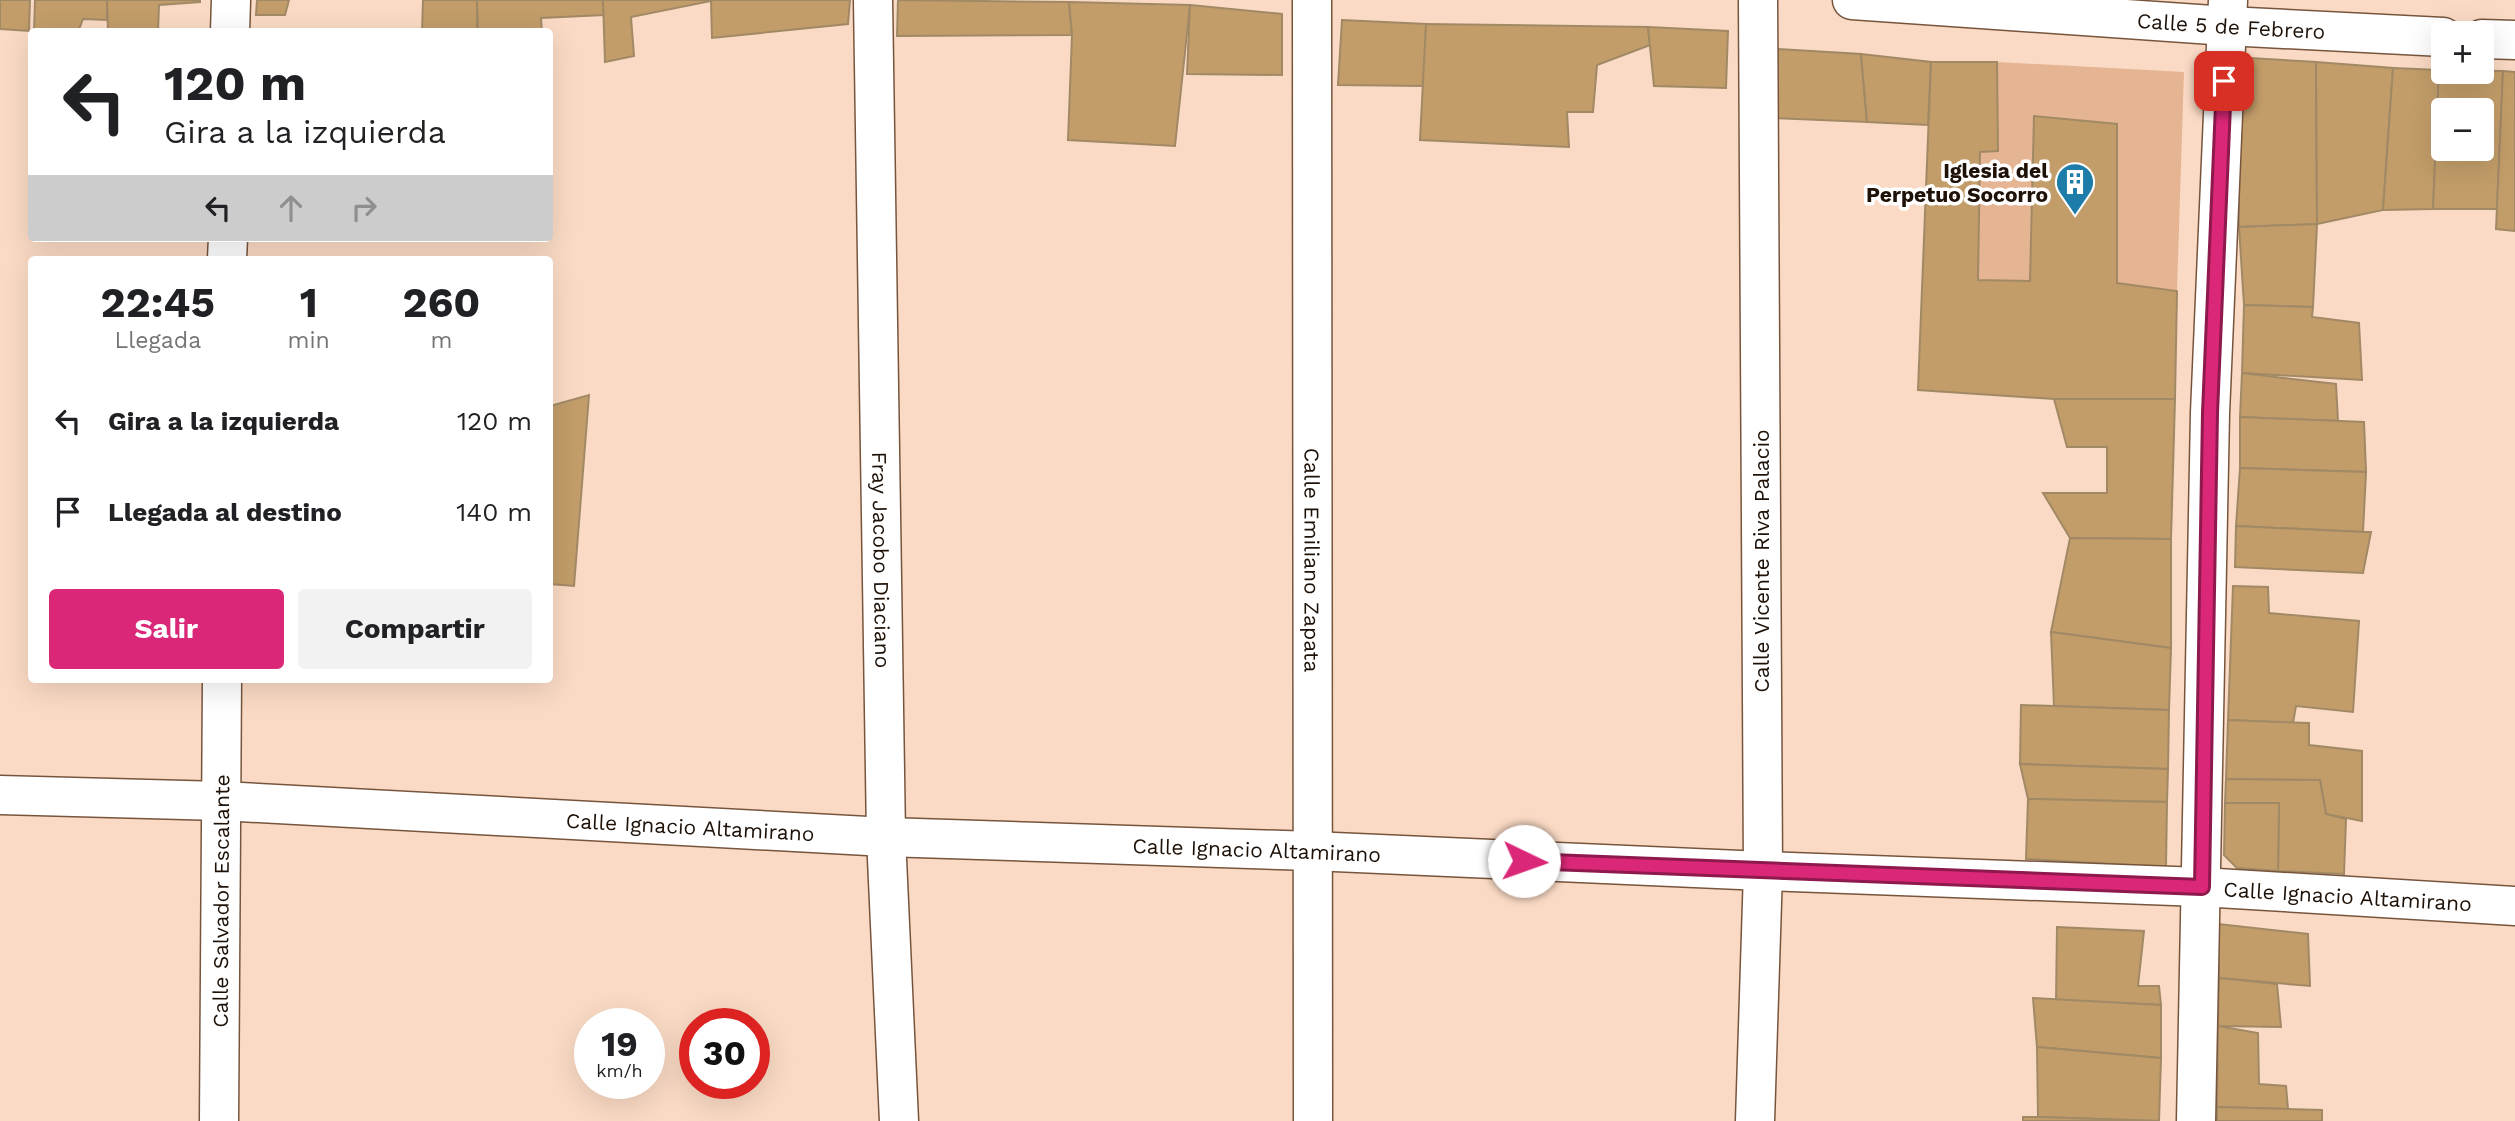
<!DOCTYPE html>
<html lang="es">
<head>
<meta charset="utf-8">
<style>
	body { margin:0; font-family:"Work Sans",sans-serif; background:#f2f2f2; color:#202124; height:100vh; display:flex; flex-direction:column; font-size:26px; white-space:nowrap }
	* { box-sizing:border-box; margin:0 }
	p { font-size:23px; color:#757577 }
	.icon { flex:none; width:38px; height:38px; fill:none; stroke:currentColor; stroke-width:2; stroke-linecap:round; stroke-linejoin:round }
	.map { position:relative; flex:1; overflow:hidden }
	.panel { position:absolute; left:28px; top:256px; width:525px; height:427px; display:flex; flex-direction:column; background:#fff; border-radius:7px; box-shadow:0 7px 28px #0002 }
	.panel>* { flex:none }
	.top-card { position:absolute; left:28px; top:28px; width:525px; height:214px; border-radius:7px; box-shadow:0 7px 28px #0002; background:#fff; color:#202124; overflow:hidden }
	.tools { position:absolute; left:2431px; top:21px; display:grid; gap:14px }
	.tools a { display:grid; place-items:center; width:63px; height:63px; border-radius:7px; background:#fff; box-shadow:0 7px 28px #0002; font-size:35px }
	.speed { position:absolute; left:574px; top:1008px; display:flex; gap:14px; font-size:35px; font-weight:700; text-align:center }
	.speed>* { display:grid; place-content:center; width:91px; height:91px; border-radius:50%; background:#fff; box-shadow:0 7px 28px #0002; line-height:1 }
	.speed small { font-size:18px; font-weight:400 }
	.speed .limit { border:10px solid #d22; background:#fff; color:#111 }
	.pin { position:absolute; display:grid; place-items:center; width:60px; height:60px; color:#fff; margin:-30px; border-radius:14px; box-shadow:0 4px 10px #0006 }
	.me { position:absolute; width:77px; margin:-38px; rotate:93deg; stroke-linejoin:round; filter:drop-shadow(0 0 5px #0008) }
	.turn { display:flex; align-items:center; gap:24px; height:147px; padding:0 21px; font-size:32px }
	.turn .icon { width:91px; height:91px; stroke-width:2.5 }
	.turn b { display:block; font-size:49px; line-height:60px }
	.lanes { display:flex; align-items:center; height:66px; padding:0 21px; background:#0003; justify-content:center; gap:35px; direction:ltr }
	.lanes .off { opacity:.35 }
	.eta { display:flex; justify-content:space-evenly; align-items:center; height:119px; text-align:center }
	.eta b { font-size:42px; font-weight:700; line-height:49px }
	.cta { display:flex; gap:14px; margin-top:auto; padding:14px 21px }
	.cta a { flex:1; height:80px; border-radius:7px; background:#db2777; color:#fff; font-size:28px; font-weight:700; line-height:80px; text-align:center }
	.cta a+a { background:#f2f2f2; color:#202124 }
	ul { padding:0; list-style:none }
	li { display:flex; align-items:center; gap:21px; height:91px; padding:0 21px }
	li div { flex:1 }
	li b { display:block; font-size:26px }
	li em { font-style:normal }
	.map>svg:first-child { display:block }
	.green { fill:#e4b493 }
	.building { fill:#c29d69; stroke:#a28966; stroke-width:2; fill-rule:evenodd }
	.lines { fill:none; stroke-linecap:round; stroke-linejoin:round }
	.minor-casing { stroke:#77553d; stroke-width:41 }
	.secondary-casing { stroke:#77553d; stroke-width:41 }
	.minor { stroke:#fff; stroke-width:38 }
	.secondary { stroke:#fff; stroke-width:38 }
	.route-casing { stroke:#8e194d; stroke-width:18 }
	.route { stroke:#db2777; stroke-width:12 }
	.labels { text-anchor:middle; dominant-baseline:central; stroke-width:7; stroke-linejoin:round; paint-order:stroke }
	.street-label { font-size:21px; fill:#1e1107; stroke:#fff }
	.poi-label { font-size:21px; font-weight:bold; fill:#1e1107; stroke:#fff; text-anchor:end }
</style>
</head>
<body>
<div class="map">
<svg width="2515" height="1121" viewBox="0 0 2515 1121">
	<rect width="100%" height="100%" fill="#fadac4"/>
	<polygon class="green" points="1997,62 2184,72 2177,291 2117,283 2117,124 2034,116 2030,281 1978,280 1980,152 1998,151"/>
	<g class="building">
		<polygon points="0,0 30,0 29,31 0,29"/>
		<polygon points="35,0 107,0 107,20 83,19 78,32 34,32"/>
		<polygon points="107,0 200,0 200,2 159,5 158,32 108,32"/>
		<polygon points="257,0 289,0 285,15 256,15"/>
		<polygon points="423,0 477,0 477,32 422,32"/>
		<polygon points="477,0 603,0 604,15 541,18 542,32 478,32"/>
		<polygon points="603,0 711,0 711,1 631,17 634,56 605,62"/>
		<polygon points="850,0 848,24 712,38 711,0"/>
		<polygon points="898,0 1069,2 1072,35 897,36"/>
		<polygon points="1069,2 1190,5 1175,146 1068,140 1072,35"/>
		<polygon points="1190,5 1282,14 1282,75 1187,74"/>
		<polygon points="1342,20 1426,24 1425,86 1338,85"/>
		<polygon points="1426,24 1648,27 1650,45 1597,65 1593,112 1567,112 1569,147 1420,140"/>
		<polygon points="1648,27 1728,31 1726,88 1654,86"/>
		<polygon points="1778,49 1861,54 1867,122 1770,118"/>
		<polygon points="1861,54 1931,62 1928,125 1867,122"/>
		<polygon points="2250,58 2316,62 2317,224 2239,227 2239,69"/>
		<polygon points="1931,62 1997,62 1998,151 1980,152 1978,280 2030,281 2034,116 2117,124 2117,283 2177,291 2175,399 2054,399 1918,390"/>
		<polygon points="2316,62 2393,68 2383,210 2317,224"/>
		<polygon points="2393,68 2439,70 2433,209 2383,210"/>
		<path d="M 2439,70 L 2503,71 L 2497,209 L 2433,209 ZM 2443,110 L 2482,110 L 2482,149 L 2443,149 Z"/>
		<polygon points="2503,71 2515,72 2515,231 2496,229"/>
		<polygon points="2317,224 2313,307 2244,305 2239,227"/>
		<polygon points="2244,305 2313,307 2312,317 2359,323 2362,380 2242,373"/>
		<polygon points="2242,373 2336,384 2338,421 2240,417"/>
		<polygon points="589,395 574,586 550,584 550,406"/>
		<polygon points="2054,399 2175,399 2171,539 2070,538 2043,493 2107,493 2107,447 2067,447"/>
		<polygon points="2240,417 2364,422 2366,472 2240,468"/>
		<polygon points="2240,468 2366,472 2363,532 2236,526"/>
		<polygon points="2236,526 2363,532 2371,532 2363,573 2235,567"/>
		<polygon points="2070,538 2171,539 2171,648 2051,632"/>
		<polygon points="2233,586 2268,587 2269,613 2359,621 2353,712 2296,706 2293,723 2228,720"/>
		<polygon points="2051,632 2171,648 2169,710 2054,706"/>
		<polygon points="2021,705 2169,710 2168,769 2020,764"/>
		<polygon points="2228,720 2309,723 2309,745 2362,751 2362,821 2326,814 2320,780 2226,779"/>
		<polygon points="2020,764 2168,769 2167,802 2028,799"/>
		<polygon points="2226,779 2320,780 2326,814 2346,819 2344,874 2278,871 2279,803 2225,803"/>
		<polygon points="2028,799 2167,802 2166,867 2026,859"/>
		<polygon points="2225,803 2279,803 2278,871 2237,868 2224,855"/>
		<polygon points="2218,924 2308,934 2310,986 2219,978"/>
		<polygon points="2057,927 2144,931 2138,986 2159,986 2161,1005 2056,1000"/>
		<polygon points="2219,978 2277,984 2281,1027 2218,1026"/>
		<polygon points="2033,998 2161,1005 2161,1058 2037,1047"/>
		<polygon points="2218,1026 2258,1033 2259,1084 2286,1086 2288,1109 2217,1107"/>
		<polygon points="2037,1047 2161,1058 2159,1121 2038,1117"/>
		<polygon points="2217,1107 2322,1110 2322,1121 2217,1121"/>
		<polygon points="2023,1117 2038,1117 2159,1121 2023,1121"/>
	</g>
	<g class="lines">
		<g class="minor-casing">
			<g id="minor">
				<path id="s1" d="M 873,0 L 886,837 L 899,1121"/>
				<path id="s2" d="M 1312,0 L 1313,1121"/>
				<path id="s3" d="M 1852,0 L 2227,26 L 2443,37"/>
				<polyline points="230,32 231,0"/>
				<polyline points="2482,39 2515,40"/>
				<polyline points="227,259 228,238"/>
				<path id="s4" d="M 0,795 L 221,801 L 886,837 L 1312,851 L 1763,871 L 2201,887 L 2515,906"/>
				<path id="s5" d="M 219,1121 L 222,679"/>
				<polyline points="1755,1121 1763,871 1758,0"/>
			</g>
		</g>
		<g class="secondary-casing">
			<polyline id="secondary" points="2196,1121 2210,413 2228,0"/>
		</g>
		<use href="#minor" class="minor"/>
		<use href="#secondary" class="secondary"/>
	</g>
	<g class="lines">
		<g class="route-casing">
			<polyline id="route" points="1524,861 2202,887 2210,413 2224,81"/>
		</g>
		<use href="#route" class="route"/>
	</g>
	<defs>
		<g id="building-pin" transform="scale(2.0125)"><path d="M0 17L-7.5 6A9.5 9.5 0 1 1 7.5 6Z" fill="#1d7ca8" stroke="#fff"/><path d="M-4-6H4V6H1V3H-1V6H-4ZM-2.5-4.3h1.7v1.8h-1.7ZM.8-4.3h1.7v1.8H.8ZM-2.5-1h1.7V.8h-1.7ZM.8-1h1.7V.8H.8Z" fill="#fff"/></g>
	</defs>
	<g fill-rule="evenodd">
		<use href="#building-pin" x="2075" y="182"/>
	</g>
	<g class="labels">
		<g class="street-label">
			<text stroke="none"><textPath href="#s3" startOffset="380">Calle 5 de Febrero</textPath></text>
			<text stroke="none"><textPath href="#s1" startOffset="560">Fray Jacobo Diaciano</textPath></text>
			<text stroke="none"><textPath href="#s2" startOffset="560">Calle Emiliano Zapata</textPath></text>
			<text transform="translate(1761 561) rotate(-90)">Calle Vicente Riva Palacio</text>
			<text stroke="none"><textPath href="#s4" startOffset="691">Calle Ignacio Altamirano</textPath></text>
			<text stroke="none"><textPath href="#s4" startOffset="1258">Calle Ignacio Altamirano</textPath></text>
			<text stroke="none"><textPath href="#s4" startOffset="2350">Calle Ignacio Altamirano</textPath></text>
			<text stroke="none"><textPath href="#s5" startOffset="220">Calle Salvador Escalante</textPath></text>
		</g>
		<g class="poi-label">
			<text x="2048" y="170">Iglesia del<tspan x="2048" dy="24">Perpetuo Socorro</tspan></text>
		</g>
	</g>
</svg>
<div class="tools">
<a>+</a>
<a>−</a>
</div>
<div class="speed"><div>19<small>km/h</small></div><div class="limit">30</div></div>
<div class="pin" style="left:2224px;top:81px;background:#d93025"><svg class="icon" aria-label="arrive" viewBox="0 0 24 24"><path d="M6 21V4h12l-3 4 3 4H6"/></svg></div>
<svg class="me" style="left:1524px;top:861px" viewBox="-20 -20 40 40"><circle r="19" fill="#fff"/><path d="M0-13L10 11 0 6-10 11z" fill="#db2777"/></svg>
<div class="top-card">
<div class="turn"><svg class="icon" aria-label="left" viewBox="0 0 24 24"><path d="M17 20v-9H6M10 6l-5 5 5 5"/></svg><div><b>120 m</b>Gira a la izquierda</div></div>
<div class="lanes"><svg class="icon" aria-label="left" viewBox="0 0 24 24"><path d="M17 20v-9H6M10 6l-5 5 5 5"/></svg><svg class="icon off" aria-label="ahead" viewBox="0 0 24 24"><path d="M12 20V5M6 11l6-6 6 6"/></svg><svg class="icon off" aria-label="right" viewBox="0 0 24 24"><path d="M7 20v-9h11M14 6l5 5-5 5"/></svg></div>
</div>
<section class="panel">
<div class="eta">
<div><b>22:45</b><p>Llegada</p></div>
<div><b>1</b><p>min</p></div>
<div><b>260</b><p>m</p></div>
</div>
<ul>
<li><svg class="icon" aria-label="left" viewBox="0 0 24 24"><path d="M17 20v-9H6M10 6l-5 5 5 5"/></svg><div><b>Gira a la izquierda</b></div><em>120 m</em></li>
<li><svg class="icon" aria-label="arrive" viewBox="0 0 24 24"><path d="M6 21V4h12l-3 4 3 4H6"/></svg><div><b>Llegada al destino</b></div><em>140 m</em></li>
</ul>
<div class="cta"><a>Salir</a><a>Compartir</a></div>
</section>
</div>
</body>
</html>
